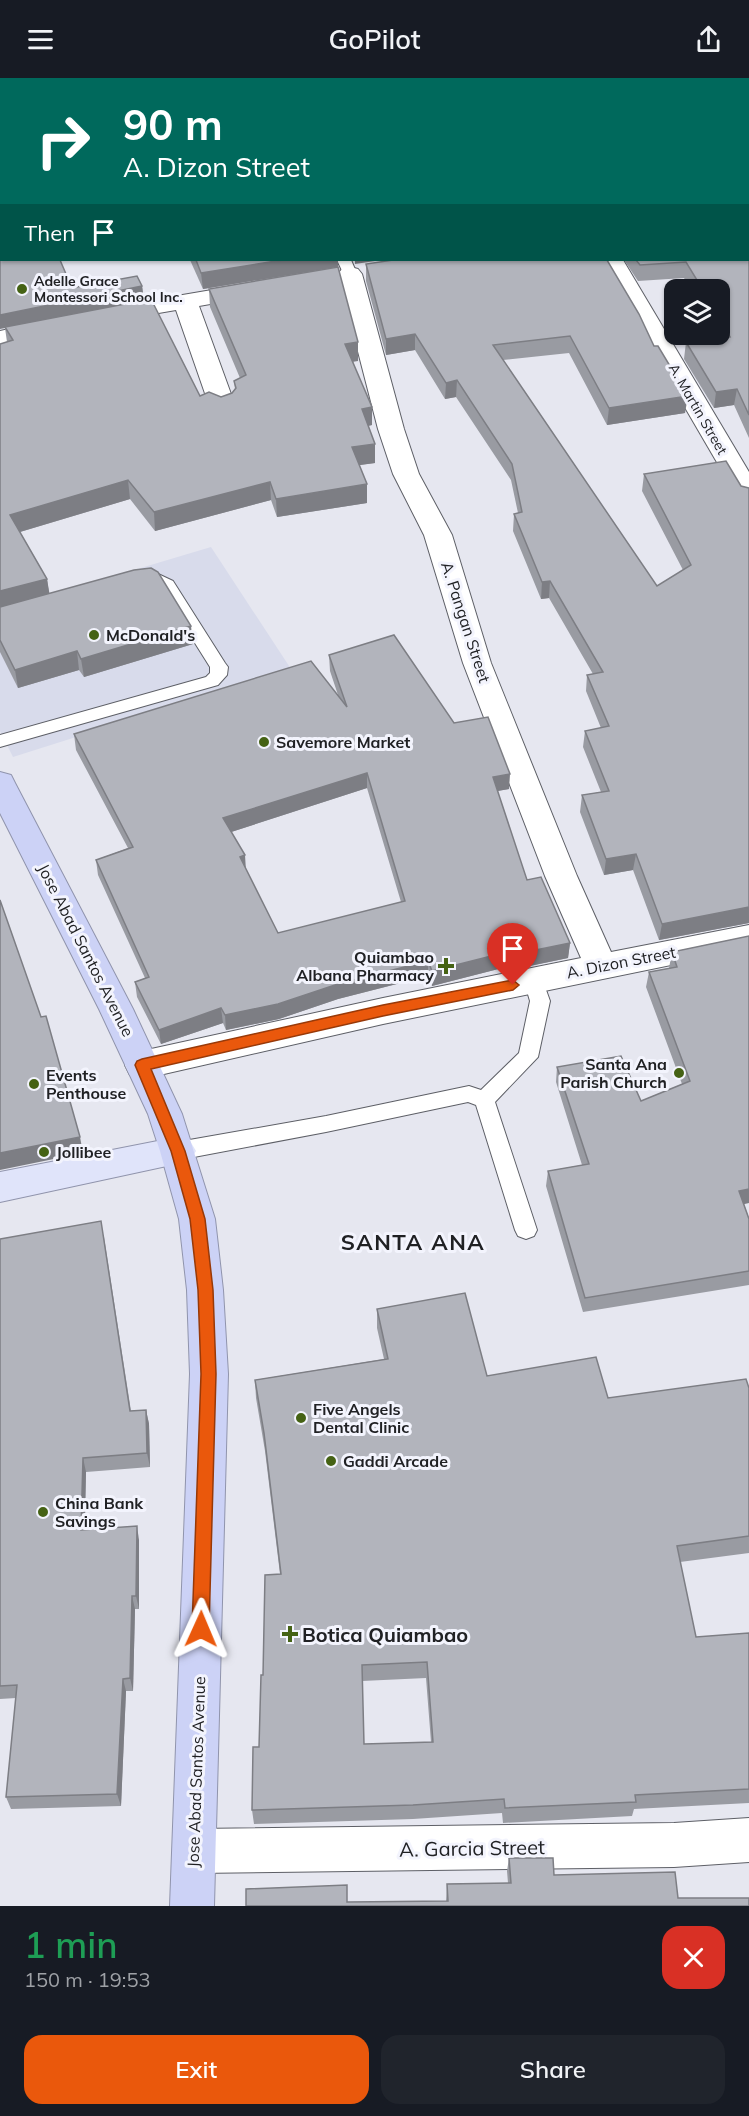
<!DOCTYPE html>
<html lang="en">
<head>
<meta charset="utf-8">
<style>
	body { margin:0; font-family:Mulish,sans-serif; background:#20242c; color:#f1f3f6; height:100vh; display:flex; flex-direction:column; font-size:22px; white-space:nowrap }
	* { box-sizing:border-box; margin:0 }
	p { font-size:20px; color:#9ea1a6 }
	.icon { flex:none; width:33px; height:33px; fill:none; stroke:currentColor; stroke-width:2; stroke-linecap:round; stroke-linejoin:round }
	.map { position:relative; height:1828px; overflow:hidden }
	.side { display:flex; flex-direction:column; background:#171b24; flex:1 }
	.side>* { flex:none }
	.hud { position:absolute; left:0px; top:0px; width:750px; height:183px; box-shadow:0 2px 4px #0004; background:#00695c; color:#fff; overflow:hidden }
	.tools { position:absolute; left:664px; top:201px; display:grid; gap:12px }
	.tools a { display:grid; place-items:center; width:66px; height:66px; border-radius:12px; background:#171b24; box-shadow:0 2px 4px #0004; font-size:30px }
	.pin { position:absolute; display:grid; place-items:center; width:51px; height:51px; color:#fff; margin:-62px -26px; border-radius:50% 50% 50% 0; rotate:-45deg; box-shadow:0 0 6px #0007 }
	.pin .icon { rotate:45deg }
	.me { position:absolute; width:66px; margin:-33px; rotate:1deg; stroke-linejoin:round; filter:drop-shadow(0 0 4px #0008) }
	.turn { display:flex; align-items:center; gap:21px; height:126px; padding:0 24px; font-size:27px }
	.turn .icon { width:78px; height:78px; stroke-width:2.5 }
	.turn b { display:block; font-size:42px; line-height:51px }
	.then { display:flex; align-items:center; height:57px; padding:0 24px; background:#0003; gap:12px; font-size:22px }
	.round { display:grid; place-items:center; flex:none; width:63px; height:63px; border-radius:18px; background:#20242c }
	.headline { display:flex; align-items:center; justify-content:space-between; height:102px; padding:0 24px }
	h1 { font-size:36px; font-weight:600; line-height:45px; color:#1e9e55 }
	.primary-button { display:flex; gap:12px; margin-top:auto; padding:12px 24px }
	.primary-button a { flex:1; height:69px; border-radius:18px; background:#ea580c; color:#fff; font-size:24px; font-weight:600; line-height:69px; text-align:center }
	.primary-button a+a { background:#20242c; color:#f1f3f6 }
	header { display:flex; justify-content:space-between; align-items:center; height:78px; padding:0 24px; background:#171b24; font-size:27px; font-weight:600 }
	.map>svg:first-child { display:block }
	.built { fill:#d8dbeb }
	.green { fill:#d0d5f1 }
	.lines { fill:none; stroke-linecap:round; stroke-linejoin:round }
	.lane-casing { stroke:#5d5f66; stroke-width:2 }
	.street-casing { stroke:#5d5f66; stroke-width:2 }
	.primary-casing { stroke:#9094ac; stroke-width:2 }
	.highway-casing { stroke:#9094ac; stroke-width:2 }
	.lane { fill:#fff; fill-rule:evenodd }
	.street { fill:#fff; fill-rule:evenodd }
	.primary { fill:#e0e4fa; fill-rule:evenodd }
	.highway { fill:#ccd2f6; fill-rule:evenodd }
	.wall { fill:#999ba2; fill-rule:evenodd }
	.shaded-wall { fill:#7d7e84 }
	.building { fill:#b2b4bc; stroke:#7d7e84; stroke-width:1.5; fill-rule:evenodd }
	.route { fill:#ea580c; stroke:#983908; stroke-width:1.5 }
	.poi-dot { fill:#456214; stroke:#f3f4fd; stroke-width:2 }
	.labels { text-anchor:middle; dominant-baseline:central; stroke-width:6; stroke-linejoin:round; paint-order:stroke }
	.far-poi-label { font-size:14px; font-weight:bold; fill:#202124; stroke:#f3f4fd; text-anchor:start }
	.far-street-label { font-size:14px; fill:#202124; stroke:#f3f4fd }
	.street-label { font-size:16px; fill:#202124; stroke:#f3f4fd }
	.poi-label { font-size:16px; font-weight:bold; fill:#202124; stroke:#f3f4fd; text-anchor:start }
	.near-poi-label { font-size:20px; font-weight:bold; fill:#202124; stroke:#f3f4fd; text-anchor:start }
	.near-street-label { font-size:20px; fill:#202124; stroke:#f3f4fd }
	.district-label { font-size:22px; font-weight:bold; letter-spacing:1.5px; fill:#202124; stroke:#f3f4fd }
</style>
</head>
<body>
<header><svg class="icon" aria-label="menu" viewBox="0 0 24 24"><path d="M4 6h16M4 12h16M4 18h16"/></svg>GoPilot<svg class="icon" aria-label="share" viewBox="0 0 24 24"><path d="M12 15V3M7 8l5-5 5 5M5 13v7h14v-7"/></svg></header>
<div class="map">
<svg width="749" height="1828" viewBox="0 0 749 1828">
	<rect width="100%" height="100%" fill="#e6e7f0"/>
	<polygon class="built" points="211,469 291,591 13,679 0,653 0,532"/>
	<polygon class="green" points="213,0 476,0 477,1 213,2"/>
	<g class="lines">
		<g class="lane-casing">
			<g id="lane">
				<polygon points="337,182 351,182 357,196 355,199 345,199"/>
				<polygon points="156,495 173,503 225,585 228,589 227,597 218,607 0,669 0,657 206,599 210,595 210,589 161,511 153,506 135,506 133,502 135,498"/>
				<polygon points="534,895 541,898 550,923 538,979 495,1024 537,1152 534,1158 526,1161 518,1158 515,1152 476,1027 468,1024 326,1054 178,1082 171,1079 168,1073 171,1067 178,1064 326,1038 469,1008 481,1012 519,975 530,923 524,903 527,898"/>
			</g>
		</g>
		<g class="street-casing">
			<g id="street">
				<polygon points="599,182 623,182 749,394 749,425 740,423 736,417"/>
				<polygon points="350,189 358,191 362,196 404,351 419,396 452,457 491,585 577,798 611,874 749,847 749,871 383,946 142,1001 130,997 125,987 130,977 142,973 383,920 581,880 545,798 463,585 424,457 393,396 378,351 338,196 342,191"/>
				<polygon points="253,205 262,207 265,212 262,217 199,228 235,327 231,332 222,335 213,332 209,327 176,232 112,243 103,241 100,236 103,231 112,229"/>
				<polygon points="50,242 59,244 62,249 59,254 0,267 0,253"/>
				<polygon points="749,1740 749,1784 674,1789 195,1795 179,1789 173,1773 179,1757 195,1751 674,1745"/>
			</g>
		</g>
		<g class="primary-casing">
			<polygon id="primary" points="178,1059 190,1063 196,1073 190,1083 0,1124 0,1094"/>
		</g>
		<g class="highway-casing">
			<polygon id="highway" points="0,694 11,697 15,705 133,931 182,1036 215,1141 223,1212 228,1296 214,1828 170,1828 190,1296 187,1212 179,1141 160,1073 148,1036 99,931 0,735"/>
		</g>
		<use href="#lane" class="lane"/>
		<use href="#street" class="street"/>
		<use href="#primary" class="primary"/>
		<use href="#highway" class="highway"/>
	</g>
	<g class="wall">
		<polygon points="488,0 749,0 749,150 748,2 489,2"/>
		<polygon points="749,154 749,360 734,327 714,330 684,281 686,264 719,260 717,256 720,256 720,212 691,212 684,200 638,203 624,182 748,182"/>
		<polygon points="190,182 338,182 338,189 203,211"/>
		<polygon points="366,186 654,268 685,335 607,347 569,275 503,282 657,508 683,492 642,413 644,396 741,408 749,410 749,845 659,862 633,792 604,797 580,734 582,717 601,714 583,669 585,653 601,650 586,613 587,597 593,596 549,520 541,521 513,453 514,436 518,435 511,402 456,319 445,321 415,272 386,277 366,203"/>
		<polygon points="142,208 144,222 200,318 221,319 232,315 235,311 234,303 240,300 210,229 209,211 358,283 353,283 372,347 368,348 375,385 359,387 367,425 277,439 271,422 155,453 130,421 20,454 47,501 49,515 193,566 84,599 79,592 18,610 0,574 0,266 7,264 5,250 72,210"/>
		<path d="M 329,577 L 454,645 L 509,711 L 497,713 L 527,802 L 570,865 L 568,880 L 520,890 L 518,886 L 432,908 L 428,898 L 338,921 L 279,941 L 226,952 L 223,945 L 161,966 L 137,919 L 135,904 L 145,900 L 98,797 L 96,782 L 128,770 L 76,672 L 74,656 L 338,617 L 330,593 ZM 367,710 L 401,824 L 278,855 L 246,792 L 231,754 Z"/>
		<polygon points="749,858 744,1126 749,1141 749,1207 583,1234 546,1108 548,1093 582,1087 556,1004 557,989 641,1023 682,1006 646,909 649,894 669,890 672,874"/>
		<polygon points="104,1159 131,1333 146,1332 149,1346 150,1389 86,1394 85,1452 139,1462 139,1531 135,1531 133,1613 126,1613 121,1728 11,1731 6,1719 16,1620 0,1621 0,1161"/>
		<path d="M 377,1231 L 487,1298 L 608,1320 L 749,1310 L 749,1475 L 680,1484 L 696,1559 L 749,1555 L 749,1725 L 634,1731 L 632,1738 L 503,1745 L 502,1735 L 413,1741 L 254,1746 L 252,1732 L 259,1669 L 263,1597 L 280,1496 L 265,1373 L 256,1320 L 255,1302 L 384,1281 L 377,1250 ZM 426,1600 L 431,1664 L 364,1666 L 362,1603 Z"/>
		<polygon points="509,1780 554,1797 678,1820 348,1824 446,1823 447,1806 508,1805 507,1793"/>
	</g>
	<g class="shaded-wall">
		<polygon points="282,182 338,182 338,189 203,211 201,195"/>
		<polygon points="355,182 382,182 355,186"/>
		<polygon points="142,208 144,222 0,251 0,237"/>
		<polygon points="415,256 415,272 386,277 386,261"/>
		<polygon points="358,264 358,283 346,285 345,266"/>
		<polygon points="457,302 456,319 445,321 446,305"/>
		<polygon points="737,311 734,327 714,330 716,314"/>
		<polygon points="688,318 685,335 607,347 609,330"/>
		<polygon points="372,329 372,347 362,349 362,331"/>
		<polygon points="375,366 375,385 353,388 352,369"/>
		<polygon points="128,402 130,421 13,456 10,437"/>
		<polygon points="270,404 271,422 155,453 154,434"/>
		<polygon points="367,406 367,425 277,439 276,421"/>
		<polygon points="47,501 50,519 0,533 0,513"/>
		<polygon points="550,503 549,520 541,521 542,504"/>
		<polygon points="191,548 193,566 84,599 81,581"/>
		<polygon points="77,573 79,592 18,610 15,592"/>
		<polygon points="367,695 367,710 225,756 223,740"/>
		<polygon points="510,696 509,711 492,714 493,699"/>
		<polygon points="636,776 633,792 604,797 606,781"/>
		<polygon points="245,777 246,793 240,779"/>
		<polygon points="749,829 749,845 659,862 662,846"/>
		<polygon points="570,865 568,880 520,890 521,875"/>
		<polygon points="519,871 518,886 432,908 432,893"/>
		<polygon points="428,883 428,898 338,921 279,941 226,952 225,937 338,906"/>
		<polygon points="221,930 223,945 161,966 159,952"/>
		<polygon points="80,1059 83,1075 0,1092 0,1075"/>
		<polygon points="749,1111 749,1125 736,1128 739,1113"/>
		<polygon points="146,1332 149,1346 150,1389 147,1375"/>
		<polygon points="83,1380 86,1394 84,1466 81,1452"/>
		<polygon points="137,1448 139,1462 139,1531 136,1518"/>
		<polygon points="132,1518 135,1531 133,1613 130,1600"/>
		<polygon points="123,1601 126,1613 121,1728 117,1716"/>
	</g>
	<g class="building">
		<polygon points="498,0 749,0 749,22 748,26 748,2 499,2"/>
		<polygon points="748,37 749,38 749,63 748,63"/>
		<polygon points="748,77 749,78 748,134"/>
		<polygon points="0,123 2,123 2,182 60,182 72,210 137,198 142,208 0,237"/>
		<polygon points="748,154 749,154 749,337 737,311 716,314 686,264 730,259 720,241 720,212 703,212 686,184 640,187 636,182 748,182"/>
		<polygon points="196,182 282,182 201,195"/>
		<polygon points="393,182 607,182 639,236 654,268 658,268 688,318 609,330 570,258 493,267 657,508 691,487 644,396 726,383 741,408 749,410 749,829 662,846 636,776 606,781 582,717 609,713 585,653 609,648 587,597 603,594 550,503 542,504 514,436 522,434 512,386 457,302 446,305 415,256 386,261 366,186"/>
		<polygon points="338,189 358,264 345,266 372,329 362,331 375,366 352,369 367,406 276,421 270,404 154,434 128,402 10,437 47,501 0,513 0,266 13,262 5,249 151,221 200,318 209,314 221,319 232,315 236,310 234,303 246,297 209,211"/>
		<polygon points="151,490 158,494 191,548 81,581 77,573 15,592 0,562 0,529 134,492"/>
		<path d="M 394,557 L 454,645 L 488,639 L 510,696 L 493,699 L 527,802 L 541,799 L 570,865 L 521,875 L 519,871 L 432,893 L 428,883 L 338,906 L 278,926 L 225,937 L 221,930 L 159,952 L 135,904 L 149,899 L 96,782 L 133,769 L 74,656 L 311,583 L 347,629 L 329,577 ZM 367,695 L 405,823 L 278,855 L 240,779 L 245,777 L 223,740 Z"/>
		<polygon points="0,822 41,939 46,938 80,1059 0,1075"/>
		<polygon points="749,858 749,1111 739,1113 749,1141 749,1193 585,1220 548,1093 589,1086 557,989 621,978 641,1023 690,1003 649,894 677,889 672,874"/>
		<polygon points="101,1143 130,1333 146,1332 147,1375 83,1380 81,1452 137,1448 136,1518 132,1518 130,1600 123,1601 117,1716 6,1719 17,1607 0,1608 0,1161"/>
		<path d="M 465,1215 L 487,1298 L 596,1279 L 608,1320 L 746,1301 L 749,1310 L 749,1458 L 677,1468 L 696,1559 L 749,1555 L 749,1711 L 635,1717 L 636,1724 L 505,1730 L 504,1721 L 413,1727 L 252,1732 L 253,1669 L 259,1669 L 261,1597 L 263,1597 L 265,1497 L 281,1496 L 264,1355 L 255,1302 L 388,1281 L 377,1231 ZM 427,1584 L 433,1664 L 364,1666 L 362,1587 Z"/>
		<polygon points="509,1780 553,1780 554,1797 675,1794 678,1820 749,1820 749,1828 246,1828 246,1811 347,1807 347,1824 448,1823 447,1806 511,1805"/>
	</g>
	<polygon class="route" points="513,902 519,907 513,912 383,938 151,991 185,1073 205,1141 213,1212 216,1296 209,1551 207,1557 201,1559 195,1557 192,1551 201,1296 198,1212 190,1141 171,1073 135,987 137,983 142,981 383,927"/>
	<g class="poi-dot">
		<circle cx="22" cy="211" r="6"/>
		<circle cx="94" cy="557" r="6"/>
		<circle cx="264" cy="664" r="6"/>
		<path d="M443 879h6v6h6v6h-6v6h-6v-6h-6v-6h6z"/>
		<circle cx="679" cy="995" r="6"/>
		<circle cx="34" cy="1006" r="6"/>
		<circle cx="44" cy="1074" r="6"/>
		<circle cx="301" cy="1340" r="6"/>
		<circle cx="331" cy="1383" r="6"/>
		<circle cx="43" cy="1434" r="6"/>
		<path d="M287 1547h6v6h6v6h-6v6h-6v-6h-6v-6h6z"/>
	</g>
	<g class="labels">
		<g class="far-poi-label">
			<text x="34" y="203">Adelle Grace<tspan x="34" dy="16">Montessori School Inc.</tspan></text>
		</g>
		<g class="far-street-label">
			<text transform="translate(698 331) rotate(60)">A. Martin Street</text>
		</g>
		<g class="street-label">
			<text transform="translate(466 544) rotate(72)">A. Pangan Street</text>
			<text transform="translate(86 872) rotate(63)">Jose Abad Santos Avenue</text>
			<text transform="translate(621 884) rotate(-11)">A. Dizon Street</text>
			<text transform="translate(196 1694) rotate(-88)">Jose Abad Santos Avenue</text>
		</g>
		<g class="poi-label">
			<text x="106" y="557">McDonald's</text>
			<text x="276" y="664">Savemore Market</text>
			<text x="434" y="879" text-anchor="end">Quiambao<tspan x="434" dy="18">Albana Pharmacy</tspan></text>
			<text x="667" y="986" text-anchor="end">Santa Ana<tspan x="667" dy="18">Parish Church</tspan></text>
			<text x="46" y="997">Events<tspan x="46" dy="18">Penthouse</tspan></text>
			<text x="56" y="1074">Jollibee</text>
			<text x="313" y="1331">Five Angels<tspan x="313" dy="18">Dental Clinic</tspan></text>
			<text x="343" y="1383">Gaddi Arcade</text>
			<text x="55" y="1425">China Bank<tspan x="55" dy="18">Savings</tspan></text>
		</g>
		<g class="near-poi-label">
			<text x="302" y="1556">Botica Quiambao</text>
		</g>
		<g class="near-street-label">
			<text transform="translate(472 1770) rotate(-1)">A. Garcia Street</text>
		</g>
		<g class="district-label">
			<text x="413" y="1164">SANTA ANA</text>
		</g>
	</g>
</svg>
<div class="tools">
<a><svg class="icon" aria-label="layers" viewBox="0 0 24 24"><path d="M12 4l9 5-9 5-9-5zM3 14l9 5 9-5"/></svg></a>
</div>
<div class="pin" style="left:513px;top:907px;background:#d93025"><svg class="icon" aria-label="arrive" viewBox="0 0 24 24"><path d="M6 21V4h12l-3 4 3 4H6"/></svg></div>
<svg class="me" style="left:201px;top:1551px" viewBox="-20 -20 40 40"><path d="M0-17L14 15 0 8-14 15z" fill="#ea580c" stroke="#fff" stroke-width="4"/></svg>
<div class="hud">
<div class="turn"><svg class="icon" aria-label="right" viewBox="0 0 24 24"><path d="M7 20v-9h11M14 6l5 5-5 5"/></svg><div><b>90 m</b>A. Dizon Street</div></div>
<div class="then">Then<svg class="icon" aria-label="arrive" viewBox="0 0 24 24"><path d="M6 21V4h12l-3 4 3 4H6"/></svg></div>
</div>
</div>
<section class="side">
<div class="headline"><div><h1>1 min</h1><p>150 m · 19:53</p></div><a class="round" style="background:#d93025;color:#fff"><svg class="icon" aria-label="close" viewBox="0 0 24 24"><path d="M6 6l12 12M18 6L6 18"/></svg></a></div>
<div class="primary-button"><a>Exit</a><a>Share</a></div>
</section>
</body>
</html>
